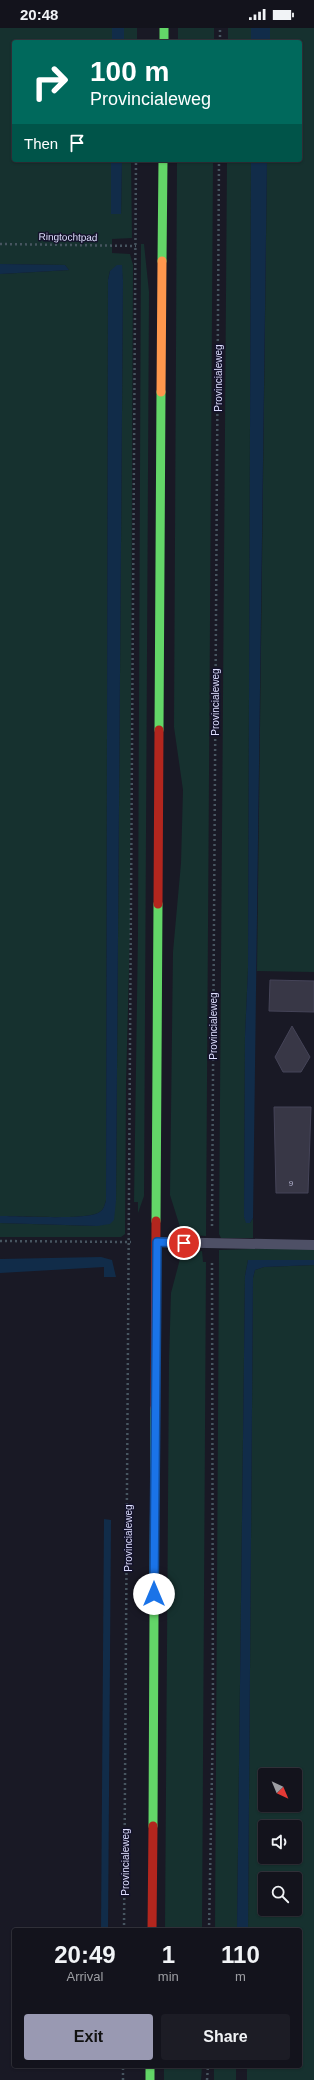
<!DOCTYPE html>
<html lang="en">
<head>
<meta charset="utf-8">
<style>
	body { margin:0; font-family:Helvetica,sans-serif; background:#1c1c25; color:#f1f3f6; height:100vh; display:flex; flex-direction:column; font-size:15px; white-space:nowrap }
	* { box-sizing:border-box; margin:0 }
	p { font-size:13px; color:#9d9ea3 }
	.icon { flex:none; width:22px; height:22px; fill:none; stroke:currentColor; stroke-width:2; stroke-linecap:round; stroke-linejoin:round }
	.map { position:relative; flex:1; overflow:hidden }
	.side { position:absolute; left:12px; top:1900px; width:290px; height:140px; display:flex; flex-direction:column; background:#13131c; border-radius:4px; box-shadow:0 1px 3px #0004,0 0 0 1px #32323b }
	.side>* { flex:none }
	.guide { position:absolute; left:12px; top:12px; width:290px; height:122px; border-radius:4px; box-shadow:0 1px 3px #0004,0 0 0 1px #32323b; background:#00695c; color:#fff; overflow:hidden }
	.needle { width:26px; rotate:136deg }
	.buttons { position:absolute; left:258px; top:1740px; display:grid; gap:8px }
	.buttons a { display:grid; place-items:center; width:44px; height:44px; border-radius:4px; background:#13131c; box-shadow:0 1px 3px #0004,0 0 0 1px #32323b; font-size:20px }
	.pin { position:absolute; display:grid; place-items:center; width:34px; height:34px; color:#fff; margin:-17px; border:2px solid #fff; border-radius:50%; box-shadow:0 1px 4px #0007 }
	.me { position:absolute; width:44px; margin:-22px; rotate:0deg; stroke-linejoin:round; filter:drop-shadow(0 0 3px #0008) }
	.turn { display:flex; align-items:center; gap:14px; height:84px; padding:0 12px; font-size:18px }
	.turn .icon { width:52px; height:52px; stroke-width:2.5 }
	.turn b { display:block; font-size:28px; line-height:34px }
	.then { display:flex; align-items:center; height:38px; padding:0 12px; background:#0003; gap:8px; font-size:15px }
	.eta { display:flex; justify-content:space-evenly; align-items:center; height:68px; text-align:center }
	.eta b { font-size:24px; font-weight:700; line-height:28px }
	.action { display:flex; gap:8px; margin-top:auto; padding:8px 12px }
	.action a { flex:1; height:46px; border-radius:4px; background:#9999b2; color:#111; font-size:16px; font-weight:700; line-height:46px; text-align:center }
	.action a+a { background:#1c1c25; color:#f1f3f6 }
	.status { display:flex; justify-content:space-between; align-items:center; height:28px; padding:0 20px; background:#13131c; direction:ltr }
	.status svg { height:11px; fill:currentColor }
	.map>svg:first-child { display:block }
	.green { fill:#16312f; fill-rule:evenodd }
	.water { fill:#112c49 }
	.building { fill:#383746; stroke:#454458 }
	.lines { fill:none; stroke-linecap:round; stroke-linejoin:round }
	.path { stroke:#475560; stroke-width:2.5; stroke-dasharray:2 3; stroke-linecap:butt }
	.lane { stroke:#4e5066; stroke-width:10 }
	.fast { stroke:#63d668; stroke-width:9 }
	.slow { stroke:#ff974d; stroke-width:9 }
	.jam { stroke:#b3261e; stroke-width:9 }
	.route-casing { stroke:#114b97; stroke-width:10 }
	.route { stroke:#1a73e8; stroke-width:7 }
	.labels { text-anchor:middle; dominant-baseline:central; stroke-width:3; stroke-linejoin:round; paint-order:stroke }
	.number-label { font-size:8px; fill:#b4b4d0 }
	.street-label { font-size:10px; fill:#dedefe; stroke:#14132b }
</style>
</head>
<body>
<div class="status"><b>20:48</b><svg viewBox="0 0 49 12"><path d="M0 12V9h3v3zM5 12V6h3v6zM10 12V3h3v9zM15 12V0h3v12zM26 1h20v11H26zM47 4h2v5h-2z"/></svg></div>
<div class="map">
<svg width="314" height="2052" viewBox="0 0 314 2052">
	<rect width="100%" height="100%" fill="#191925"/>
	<g class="green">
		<path d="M 0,0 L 112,0 L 112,14 L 14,14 L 14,132 L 111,132 L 111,186 L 121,186 L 122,132 L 131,132 L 132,210 L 112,211 L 112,225 L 130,226 L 133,237 L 130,904 L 126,1055 L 125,1206 L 121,1209 L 0,1209 L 0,1195 L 97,1198 L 116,1173 L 123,252 L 121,237 L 110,243 L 108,252 L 106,1173 C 104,1178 104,1182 98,1185 C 85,1192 18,1188 0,1188 L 0,246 L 69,242 L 65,237 L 0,236 Z"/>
		<rect x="124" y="0" width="13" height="14"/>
		<rect x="178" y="0" width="36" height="14"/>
		<rect x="228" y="0" width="23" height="14"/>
		<polygon points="270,0 314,0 314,944 257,943 267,132 300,132 300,14 270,14"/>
		<polygon points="177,132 213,132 206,1208 191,1207 181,1202 170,1167 173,924 181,835 183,762 174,699"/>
		<polygon points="227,132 251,132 248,942 245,1008 244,1189 250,1195 253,1190 253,1210 221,1210 219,1206"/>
		<polygon points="141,216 144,216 149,264 144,1168 138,1185 138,1174 134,1174 138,905"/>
		<polygon points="314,1219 314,1232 248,1232 245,1248 237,1902 215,1902 219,1222"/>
		<polygon points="202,1223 203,1234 206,1234 202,1902 165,1902 169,1333 171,1265 180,1231 186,1226"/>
		<path d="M 314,1237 L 314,2052 L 247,2052 L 247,2038 L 300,2038 L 300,1902 L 248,1902 L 253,1250 L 255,1242 L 264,1239 ZM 265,1747 L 295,1747 L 295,1777 L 265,1777 ZM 265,1799 L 295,1799 L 295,1829 L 265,1829 ZM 265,1851 L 295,1851 L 295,1881 L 265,1881 Z"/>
		<polygon points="164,2038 202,2038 201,2052 164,2052"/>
		<rect x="214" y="2038" width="22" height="14"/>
	</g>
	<g class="water">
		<rect x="112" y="0" width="12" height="14"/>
		<rect x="251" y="0" width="19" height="14"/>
		<polygon points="111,132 122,132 121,186 111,186"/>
		<polygon points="251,132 267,132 253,1190 250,1195 246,1195 244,1189 245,1008 248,942"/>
		<polygon points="0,236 65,237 69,242 0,246"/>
		<path d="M 117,237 L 122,237 L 123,252 L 116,1173 L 114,1192 L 110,1196 L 97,1198 L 0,1195 L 0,1188 C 18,1188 85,1192 98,1185 C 104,1182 104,1178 106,1173 L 108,252 L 110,243 Z"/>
		<polygon points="101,1229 112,1232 116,1249 104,1249 104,1239 0,1245 0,1231"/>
		<polygon points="248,1232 314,1232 314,1237 264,1239 255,1242 253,1250 248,1902 237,1902 245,1248"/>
		<polygon points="104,1491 111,1492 108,1902 101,1902"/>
	</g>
	<g class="building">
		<polygon points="270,952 314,953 314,984 269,983"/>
		<polygon points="292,998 310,1029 301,1044 283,1044 275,1029"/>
		<polygon points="274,1079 311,1079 308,1165 276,1165"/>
	</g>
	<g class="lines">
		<g class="path">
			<polyline points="220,14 220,0"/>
			<polyline points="0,216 136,218"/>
			<polyline points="212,1198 219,132"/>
			<polyline points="0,1213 131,1214"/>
			<polyline points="124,1902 136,132"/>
			<polyline points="209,1902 213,1693 212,1233"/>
			<polyline points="123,2052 123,2038"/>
			<polyline points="207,2052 208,2038"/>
		</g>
		<polyline class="lane" points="157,1214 314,1217"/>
		<g class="fast">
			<polyline points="164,0 164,14"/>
			<polyline points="162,233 163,132"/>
			<polyline points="159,702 161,364"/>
			<polyline points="156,1193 158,876"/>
			<polyline points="153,1798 155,1380"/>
			<polyline points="150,2038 150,2052"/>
		</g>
		<polyline class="slow" points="161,364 162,233"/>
		<g class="jam">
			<polyline points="158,876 159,702"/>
			<polyline points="155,1380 156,1193"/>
			<polyline points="152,1902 153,1798"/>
		</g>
	</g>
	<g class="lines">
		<g class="route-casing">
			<polyline id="route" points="154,1566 157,1214 184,1215"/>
		</g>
		<use href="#route" class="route"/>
	</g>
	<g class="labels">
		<g class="number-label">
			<text x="291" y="1155">9</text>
		</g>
		<g class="street-label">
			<text transform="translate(68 209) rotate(1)">Ringtochtpad</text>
			<text transform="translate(218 350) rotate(-90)">Provincialeweg</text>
			<text transform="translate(215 674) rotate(-90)">Provincialeweg</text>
			<text transform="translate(213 998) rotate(-90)">Provincialeweg</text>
			<text transform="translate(128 1510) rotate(-90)">Provincialeweg</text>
			<text transform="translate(125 1834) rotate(-90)">Provincialeweg</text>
		</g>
	</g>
</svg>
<div class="buttons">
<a><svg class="needle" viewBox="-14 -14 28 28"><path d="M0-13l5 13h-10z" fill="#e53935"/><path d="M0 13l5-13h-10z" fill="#9d9ea3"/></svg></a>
<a><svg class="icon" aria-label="sound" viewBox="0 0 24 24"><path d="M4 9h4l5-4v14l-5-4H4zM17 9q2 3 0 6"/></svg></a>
<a><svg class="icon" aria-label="search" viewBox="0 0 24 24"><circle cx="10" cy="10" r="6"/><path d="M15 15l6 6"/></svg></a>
</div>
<div class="pin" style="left:184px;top:1215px;background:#d93025"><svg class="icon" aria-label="arrive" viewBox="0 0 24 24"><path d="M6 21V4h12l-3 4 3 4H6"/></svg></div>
<svg class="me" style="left:154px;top:1566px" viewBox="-20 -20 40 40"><circle r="19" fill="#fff"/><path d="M0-13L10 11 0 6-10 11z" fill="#1a73e8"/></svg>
<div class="guide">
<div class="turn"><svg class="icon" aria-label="right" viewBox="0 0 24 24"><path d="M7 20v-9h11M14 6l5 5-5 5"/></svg><div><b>100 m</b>Provincialeweg</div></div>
<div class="then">Then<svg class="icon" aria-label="arrive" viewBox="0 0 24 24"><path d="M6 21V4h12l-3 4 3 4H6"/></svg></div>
</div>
<section class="side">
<div class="eta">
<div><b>20:49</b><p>Arrival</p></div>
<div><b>1</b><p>min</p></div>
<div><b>110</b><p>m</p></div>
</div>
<div class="action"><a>Exit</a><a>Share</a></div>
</section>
</div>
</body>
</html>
